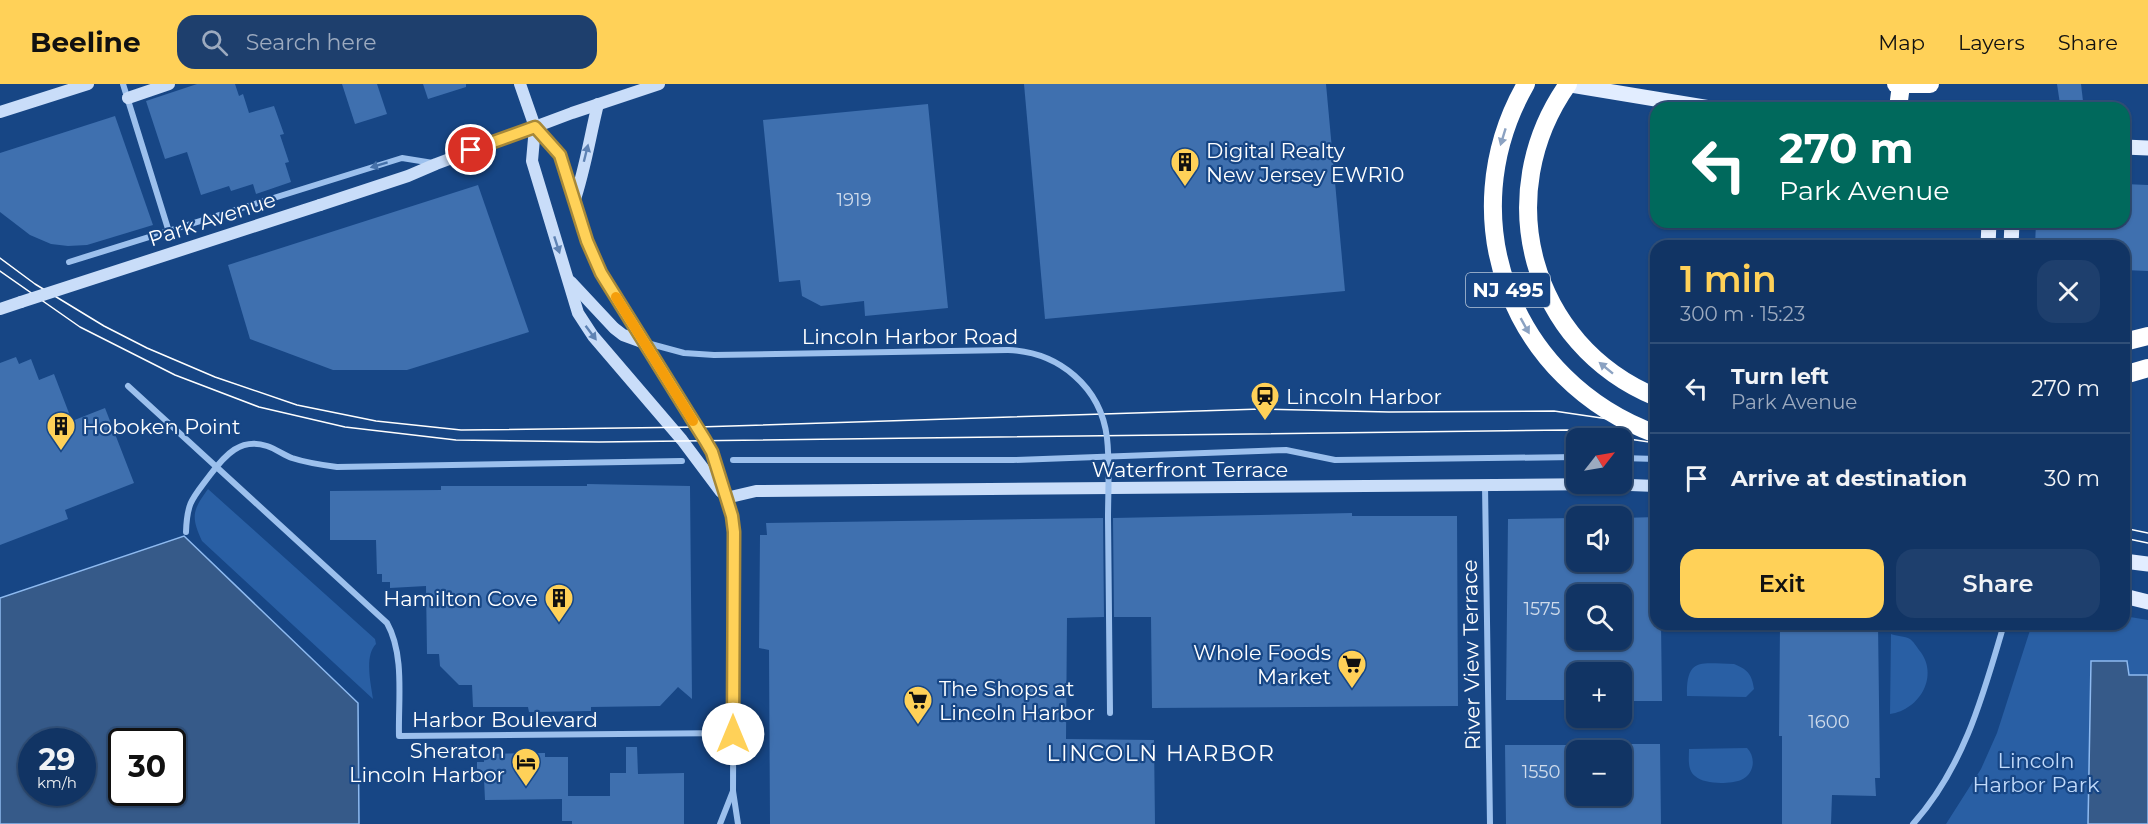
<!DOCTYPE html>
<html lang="en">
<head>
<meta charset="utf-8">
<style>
	body { margin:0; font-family:Montserrat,sans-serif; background:#1e3f6d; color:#f1f3f6; height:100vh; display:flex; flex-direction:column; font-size:22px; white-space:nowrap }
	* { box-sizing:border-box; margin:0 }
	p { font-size:20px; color:#9caabf }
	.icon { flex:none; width:33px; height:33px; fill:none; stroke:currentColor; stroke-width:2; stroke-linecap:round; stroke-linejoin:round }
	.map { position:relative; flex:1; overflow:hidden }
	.drawer { position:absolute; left:1650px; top:156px; width:480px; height:390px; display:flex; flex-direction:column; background:#113464; border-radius:18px; box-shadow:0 2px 4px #0004,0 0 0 2px #304f78 }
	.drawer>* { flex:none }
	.top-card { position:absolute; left:1650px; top:18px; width:480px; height:126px; border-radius:18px; box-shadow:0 2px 4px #0004,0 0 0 2px #304f78; background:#00695c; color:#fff; overflow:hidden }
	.needle { width:39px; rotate:59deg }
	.controls { position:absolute; left:1566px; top:344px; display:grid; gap:12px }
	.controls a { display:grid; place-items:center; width:66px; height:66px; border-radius:12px; background:#113464; box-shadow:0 2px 4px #0004,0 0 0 2px #304f78; font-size:30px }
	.speed { position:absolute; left:18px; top:644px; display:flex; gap:12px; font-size:30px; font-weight:700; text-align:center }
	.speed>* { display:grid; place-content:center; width:78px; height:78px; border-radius:50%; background:#113464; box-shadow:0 2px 4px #0004,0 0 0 2px #304f78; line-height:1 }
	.speed small { font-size:15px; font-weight:400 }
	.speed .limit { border:3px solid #111; border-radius:9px; background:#fff; color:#111 }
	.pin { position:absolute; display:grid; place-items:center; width:51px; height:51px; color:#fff; margin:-26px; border:3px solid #fff; border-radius:50%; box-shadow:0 2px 6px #0007 }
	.me { position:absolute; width:66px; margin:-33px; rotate:0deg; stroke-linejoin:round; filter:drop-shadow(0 0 4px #0008) }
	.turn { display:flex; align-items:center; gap:21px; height:126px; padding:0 30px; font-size:27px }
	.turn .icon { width:78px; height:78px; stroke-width:2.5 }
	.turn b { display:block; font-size:42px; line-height:51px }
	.round { display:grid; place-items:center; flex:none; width:63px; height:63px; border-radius:18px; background:#1e3f6d }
	.headline { display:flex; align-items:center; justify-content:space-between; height:102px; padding:0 30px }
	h1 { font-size:36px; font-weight:600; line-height:45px; color:#ffd158 }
	.action { display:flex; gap:12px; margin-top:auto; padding:12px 30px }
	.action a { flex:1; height:69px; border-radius:18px; background:#ffd158; color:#111; font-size:24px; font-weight:600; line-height:69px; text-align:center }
	.action a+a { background:#1e3f6d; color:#f1f3f6 }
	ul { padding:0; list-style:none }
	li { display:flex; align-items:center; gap:18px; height:90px; padding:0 30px; border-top:2px solid #304f78 }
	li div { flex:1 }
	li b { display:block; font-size:22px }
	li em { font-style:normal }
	header { display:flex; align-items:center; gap:36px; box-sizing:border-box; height:84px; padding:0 30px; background:#ffd158; color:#111 }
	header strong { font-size:28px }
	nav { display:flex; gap:33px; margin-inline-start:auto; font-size:21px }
	.search { width:420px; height:54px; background:#1e3f6d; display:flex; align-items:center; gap:15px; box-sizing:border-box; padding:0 21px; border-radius:18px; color:#9caabf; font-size:22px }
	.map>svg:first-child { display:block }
	.green { fill:#295fa4 }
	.water { fill:#365a89; stroke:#8ebaf0; stroke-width:1.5; fill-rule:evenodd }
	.building { fill:#3f70af; fill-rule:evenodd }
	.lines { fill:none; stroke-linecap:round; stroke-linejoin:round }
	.street { stroke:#9cc0ed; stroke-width:6 }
	.secondary { stroke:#c9ddf9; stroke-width:12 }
	.primary { stroke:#e2edff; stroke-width:15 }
	.highway { stroke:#fff; stroke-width:18 }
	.tram { stroke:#fff; stroke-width:1.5 }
	.street-bridge { stroke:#9cc0ed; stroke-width:6 }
	.secondary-bridge { stroke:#c9ddf9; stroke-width:12 }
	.highway-bridge { stroke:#fff; stroke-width:18 }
	.oneway { fill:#8ba2c2 }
	.oneway2 { fill:#5e82b3 }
	.oneway3 { fill:#4671a9 }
	.route-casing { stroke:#a68839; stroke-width:15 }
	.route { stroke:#ffd158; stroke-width:10 }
	.slow { stroke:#f59e0b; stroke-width:10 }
	.labels { text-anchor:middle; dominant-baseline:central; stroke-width:4.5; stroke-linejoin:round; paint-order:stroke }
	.number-label { font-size:18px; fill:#cfdbeb }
	.shield { fill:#174685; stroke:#b9c8da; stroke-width:1.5 }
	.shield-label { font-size:20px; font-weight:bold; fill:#fff }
	.poi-label { font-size:21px; fill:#fff; stroke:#174685; text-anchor:start }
	.street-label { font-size:21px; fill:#fff; stroke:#174685 }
	.park-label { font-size:21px; fill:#c1dafa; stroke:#174685 }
	.neighbourhood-label { font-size:22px; letter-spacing:1.5px; fill:#fff; stroke:#174685 }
</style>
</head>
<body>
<header>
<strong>Beeline</strong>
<div class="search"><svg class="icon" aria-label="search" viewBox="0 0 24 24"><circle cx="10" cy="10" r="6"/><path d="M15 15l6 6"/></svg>Search here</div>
<nav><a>Map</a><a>Layers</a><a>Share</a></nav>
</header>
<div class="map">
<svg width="2148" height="740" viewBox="0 0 2148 740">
	<rect width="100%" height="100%" fill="#174685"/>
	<g class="green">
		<path d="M 208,405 L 375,555 L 376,560 C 364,572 371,600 373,615 L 202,457 C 191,433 192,427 208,405 Z"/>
		<polygon points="2124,532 2148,536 2148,591 2129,592 2128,577 2091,577 2088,740 1946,740 1981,685 1997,649 2032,540 2124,540"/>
		<path d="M 1891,550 C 1896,552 1905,552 1910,555 C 1913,557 1917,563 1919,566 C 1940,591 1920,626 1890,630 Z"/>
		<path d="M 1734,580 C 1747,585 1752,590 1754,605 L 1746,613 L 1687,612 C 1686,572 1702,580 1734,580 Z"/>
		<path d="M 1747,664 C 1756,673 1755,690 1741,696 C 1730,700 1705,701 1695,692 C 1687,686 1689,674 1689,665 Z"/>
	</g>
	<g class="water">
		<path d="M 184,452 L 358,619 L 359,740 L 0,740 L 0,514 ZM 32,657 L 82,657 L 82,708 L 32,708 ZM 122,657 L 172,657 L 172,708 L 122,708 Z"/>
		<polygon points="2091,577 2127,577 2129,591 2148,591 2148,740 2088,740"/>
	</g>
	<g class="building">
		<polygon points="197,0 235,0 239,12 243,10 249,29 274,22 284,50 280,51 289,78 285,79 291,98 256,110 253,100 231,107 229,102 201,111 187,68 165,75 146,17"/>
		<polygon points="342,0 377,0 387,30 355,40"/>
		<polygon points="423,0 466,0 466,3 428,15"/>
		<polygon points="1024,0 1326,0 1345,207 1045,235"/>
		<polygon points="2057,0 2081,0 2083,17 2060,20"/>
		<polygon points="928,20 948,224 865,232 864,217 821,222 802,212 800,196 779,198 763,36"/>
		<polygon points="115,32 153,141 87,161 68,162 51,160 30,151 0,128 0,69"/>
		<polygon points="2124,100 2148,101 2148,187 2124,186 2124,162 2035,162 2036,138 2124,138"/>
		<polygon points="478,101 529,248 407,286 333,286 250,255 228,181"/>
		<polygon points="16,273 19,280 31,275 39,296 54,290 72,337 105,324 134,399 65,426 68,435 0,461 0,279"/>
		<polygon points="587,400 690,402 692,615 678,603 660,622 591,623 591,627 529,628 528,623 473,623 472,601 459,601 440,582 439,570 427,570 426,502 390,504 390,498 382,498 382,490 377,490 376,456 330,456 330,407 441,406 441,402 587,402"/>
		<polygon points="1352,429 1352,432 1457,432 1458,622 1152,624 1151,533 1114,533 1113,434"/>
		<path d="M 1656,433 L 1656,540 L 1661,540 L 1662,617 L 1622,617 L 1622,588 L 1576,588 L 1576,616 L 1506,616 L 1508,435 L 1576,434 L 1576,477 L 1622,477 L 1622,434 ZM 1576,510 L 1622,510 L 1622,555 L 1576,555 Z"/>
		<polygon points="1103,434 1104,533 1067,534 1066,655 1154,656 1155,740 770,740 769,566 759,564 760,451 767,451 766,439"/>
		<polygon points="1780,540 1878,540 1880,694 1875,694 1876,712 1832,711 1831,740 1782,740 1782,652 1779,652"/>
		<polygon points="1622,660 1660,660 1661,740 1506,740 1505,661 1576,661 1576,711 1622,711"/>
		<polygon points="626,663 637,663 638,690 684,689 684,740 572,740 572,737 562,737 562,715 485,716 484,695 477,695 477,678 484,678 484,670 545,669 545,673 568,673 568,712 610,712 610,689 626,689"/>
	</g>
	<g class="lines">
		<g class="street">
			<polyline points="123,0 169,148"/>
			<polyline points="69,178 402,74 433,79"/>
			<polyline points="647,259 684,269 714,271 1008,266"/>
			<path d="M 128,302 L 387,539 C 405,571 398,617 399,652 L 733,649"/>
			<polyline points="1622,374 1656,375"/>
			<polyline points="733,376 1013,376 1286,366 1335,376 1576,373"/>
			<polyline points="1485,401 1490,740"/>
			<polyline points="726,414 732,432 734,449 733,707 738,740"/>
			<polyline points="1108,434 1110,629"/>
			<path d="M 186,448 C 187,417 193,414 210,391 C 225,371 241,353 267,362 C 276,365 284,371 292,374 C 307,379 322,381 337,383 L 682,377"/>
			<polyline points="720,740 733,707"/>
			<path d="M 1913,740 C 1964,683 1983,612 2004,540"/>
		</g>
		<g class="secondary">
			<polyline points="520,0 535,43 560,71 587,157 601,189 705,356 712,368 726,414"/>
			<polyline points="128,14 169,0"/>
			<polyline points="0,28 88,0"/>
			<polyline points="535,43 532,77 578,229 593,252 682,356 721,408"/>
			<path d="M 574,118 C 585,86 590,52 598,20"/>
			<polyline points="320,121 408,92 436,80 572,29 659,0"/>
			<polyline points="571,198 614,244 623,251 645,259"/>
			<polyline points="0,225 21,218"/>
			<polyline points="726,414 756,407 1604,400 1656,402"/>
		</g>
		<g class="primary">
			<polyline points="1565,0 1710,24"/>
			<polyline points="2124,63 2148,64"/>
			<polyline points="1988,162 1989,138"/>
			<polyline points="2011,162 2012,138"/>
			<polyline points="2124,477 2148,480"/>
			<polyline points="2124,512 2148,518"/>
		</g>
		<g class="highway">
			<polyline points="1896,0 1930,0"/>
			<polyline points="1898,24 1901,1"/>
			<polyline points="2124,258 2148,252"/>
			<polyline points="2124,291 2148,284"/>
		</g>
		<g class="tram">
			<polyline points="0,174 35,200 104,242 147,264 215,293 297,321 376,337 461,346 698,343 1261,325 1389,328 1554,327 1656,342"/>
			<polyline points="0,187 80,243 175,291 259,323 345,343 456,356 599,358 1567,346 1621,354"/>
			<polyline points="1622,354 1656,359"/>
			<polyline points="2124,444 2148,449"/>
			<polyline points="2124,454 2148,459"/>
		</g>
		<path class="street-bridge" d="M 1008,266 C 1059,268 1101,303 1107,354 C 1110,380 1108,408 1108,434"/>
		<polyline class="secondary-bridge" points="21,218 320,121"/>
		<g class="highway-bridge">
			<path d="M 1526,0 C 1449,134 1512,298 1656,350"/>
			<path d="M 1568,0 C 1490,110 1530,261 1656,313"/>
		</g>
	</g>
	<defs><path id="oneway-solid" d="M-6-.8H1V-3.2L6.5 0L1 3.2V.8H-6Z" transform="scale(1.5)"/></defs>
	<g class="oneway">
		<use href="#oneway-solid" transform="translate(1503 53) rotate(107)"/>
		<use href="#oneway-solid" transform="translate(1525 242) rotate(61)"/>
		<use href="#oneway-solid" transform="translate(1606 284) rotate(-141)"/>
	</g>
	<g class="oneway2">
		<use href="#oneway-solid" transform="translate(586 69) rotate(-76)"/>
		<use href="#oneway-solid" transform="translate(557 161) rotate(72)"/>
		<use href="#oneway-solid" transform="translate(591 249) rotate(53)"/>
	</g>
	<use class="oneway3" href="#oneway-solid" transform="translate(379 81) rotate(163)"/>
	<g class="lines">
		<g class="route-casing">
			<polyline id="route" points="471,66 535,43 560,71 587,157 601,189 705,356 712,368 732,432 734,448 733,650"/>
		</g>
		<use href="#route" class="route"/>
		<polyline class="slow" points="616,213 693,337"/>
	</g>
	<defs>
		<g id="building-pin" transform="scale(1.5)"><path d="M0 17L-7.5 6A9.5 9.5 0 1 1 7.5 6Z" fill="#ffd158" stroke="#174685"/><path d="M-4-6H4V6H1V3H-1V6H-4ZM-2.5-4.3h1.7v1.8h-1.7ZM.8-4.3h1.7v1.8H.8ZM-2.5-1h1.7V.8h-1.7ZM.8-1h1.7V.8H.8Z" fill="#111"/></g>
		<g id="station-pin" transform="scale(1.5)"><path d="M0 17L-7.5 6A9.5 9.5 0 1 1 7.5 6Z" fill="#ffd158" stroke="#174685"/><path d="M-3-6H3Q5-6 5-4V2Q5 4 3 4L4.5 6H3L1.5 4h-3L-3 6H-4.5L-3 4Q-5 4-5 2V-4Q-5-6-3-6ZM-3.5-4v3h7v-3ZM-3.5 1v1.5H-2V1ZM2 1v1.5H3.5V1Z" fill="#111"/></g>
		<g id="supermarket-pin" transform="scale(1.5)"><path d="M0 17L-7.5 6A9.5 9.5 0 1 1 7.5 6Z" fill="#ffd158" stroke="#174685"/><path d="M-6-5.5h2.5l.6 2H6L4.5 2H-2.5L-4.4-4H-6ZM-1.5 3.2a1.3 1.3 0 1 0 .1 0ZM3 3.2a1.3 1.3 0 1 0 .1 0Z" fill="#111"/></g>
		<g id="hotel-pin" transform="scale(1.5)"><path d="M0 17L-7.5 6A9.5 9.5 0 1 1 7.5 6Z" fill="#ffd158" stroke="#174685"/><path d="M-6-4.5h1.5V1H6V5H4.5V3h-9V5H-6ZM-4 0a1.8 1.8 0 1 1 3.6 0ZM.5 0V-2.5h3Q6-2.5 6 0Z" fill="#111"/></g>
	</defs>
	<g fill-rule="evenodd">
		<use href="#building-pin" x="1185" y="78"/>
		<use href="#station-pin" x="1265" y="312"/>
		<use href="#building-pin" x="61" y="342"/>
		<use href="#building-pin" x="559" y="514"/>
		<use href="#supermarket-pin" x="1352" y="580"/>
		<use href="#supermarket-pin" x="918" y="616"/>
		<use href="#hotel-pin" x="526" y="678"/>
	</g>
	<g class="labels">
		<g class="number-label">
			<text x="854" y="116">1919</text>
			<text x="1542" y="525">1575</text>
			<text x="1829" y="638">1600</text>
			<text x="1541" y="688">1550</text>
		</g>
		<rect class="shield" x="1466" y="189" width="84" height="34" rx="4.5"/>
		<g class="shield-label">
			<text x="1508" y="206">NJ 495</text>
		</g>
		<g class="poi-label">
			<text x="1206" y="66">Digital Realty<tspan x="1206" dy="24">New Jersey EWR10</tspan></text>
			<text x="1286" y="312">Lincoln Harbor</text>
			<text x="82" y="342">Hoboken Point</text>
			<text x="538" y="514" text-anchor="end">Hamilton Cove</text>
			<text x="1331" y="568" text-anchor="end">Whole Foods<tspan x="1331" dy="24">Market</tspan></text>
			<text x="939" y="604">The Shops at<tspan x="939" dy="24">Lincoln Harbor</tspan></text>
			<text x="505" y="666" text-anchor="end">Sheraton<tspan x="505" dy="24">Lincoln Harbor</tspan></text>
		</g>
		<g class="street-label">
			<text transform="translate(212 135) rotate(-18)">Park Avenue</text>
			<text x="910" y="252">Lincoln Harbor Road</text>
			<text x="1190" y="385">Waterfront Terrace</text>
			<text transform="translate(1471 571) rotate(-91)">River View Terrace</text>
			<text x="505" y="635">Harbor Boulevard</text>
		</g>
		<g class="park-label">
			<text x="2036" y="676">Lincoln<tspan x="2036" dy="24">Harbor Park</tspan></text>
		</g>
		<g class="neighbourhood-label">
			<text x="1161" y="669">LINCOLN HARBOR</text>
		</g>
	</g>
</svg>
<div class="controls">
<a><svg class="needle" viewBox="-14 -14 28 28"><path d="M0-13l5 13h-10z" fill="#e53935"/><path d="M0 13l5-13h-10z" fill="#9caabf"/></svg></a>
<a><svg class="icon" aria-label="sound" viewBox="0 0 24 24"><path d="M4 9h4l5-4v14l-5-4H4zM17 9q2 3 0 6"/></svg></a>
<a><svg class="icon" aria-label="search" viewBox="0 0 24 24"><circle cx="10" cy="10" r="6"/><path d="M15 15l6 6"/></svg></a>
<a>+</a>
<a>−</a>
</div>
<div class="speed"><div>29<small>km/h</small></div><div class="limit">30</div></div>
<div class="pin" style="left:471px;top:66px;background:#d93025"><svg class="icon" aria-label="arrive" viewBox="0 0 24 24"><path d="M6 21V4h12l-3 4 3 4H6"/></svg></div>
<svg class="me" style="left:733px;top:650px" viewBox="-20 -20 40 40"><circle r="19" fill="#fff"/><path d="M0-13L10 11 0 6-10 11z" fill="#ffd158"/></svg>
<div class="top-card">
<div class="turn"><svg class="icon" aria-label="left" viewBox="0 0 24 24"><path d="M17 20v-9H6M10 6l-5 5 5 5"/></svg><div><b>270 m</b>Park Avenue</div></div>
</div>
<section class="drawer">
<div class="headline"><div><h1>1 min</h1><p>300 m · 15:23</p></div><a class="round"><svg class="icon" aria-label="close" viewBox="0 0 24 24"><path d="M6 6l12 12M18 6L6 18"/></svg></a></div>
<ul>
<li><svg class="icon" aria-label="left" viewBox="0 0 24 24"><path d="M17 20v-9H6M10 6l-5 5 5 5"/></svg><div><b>Turn left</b><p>Park Avenue</p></div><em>270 m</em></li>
<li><svg class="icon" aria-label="arrive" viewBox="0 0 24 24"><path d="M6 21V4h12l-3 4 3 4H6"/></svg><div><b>Arrive at destination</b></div><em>30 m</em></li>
</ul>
<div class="action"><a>Exit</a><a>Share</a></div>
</section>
</div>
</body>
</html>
